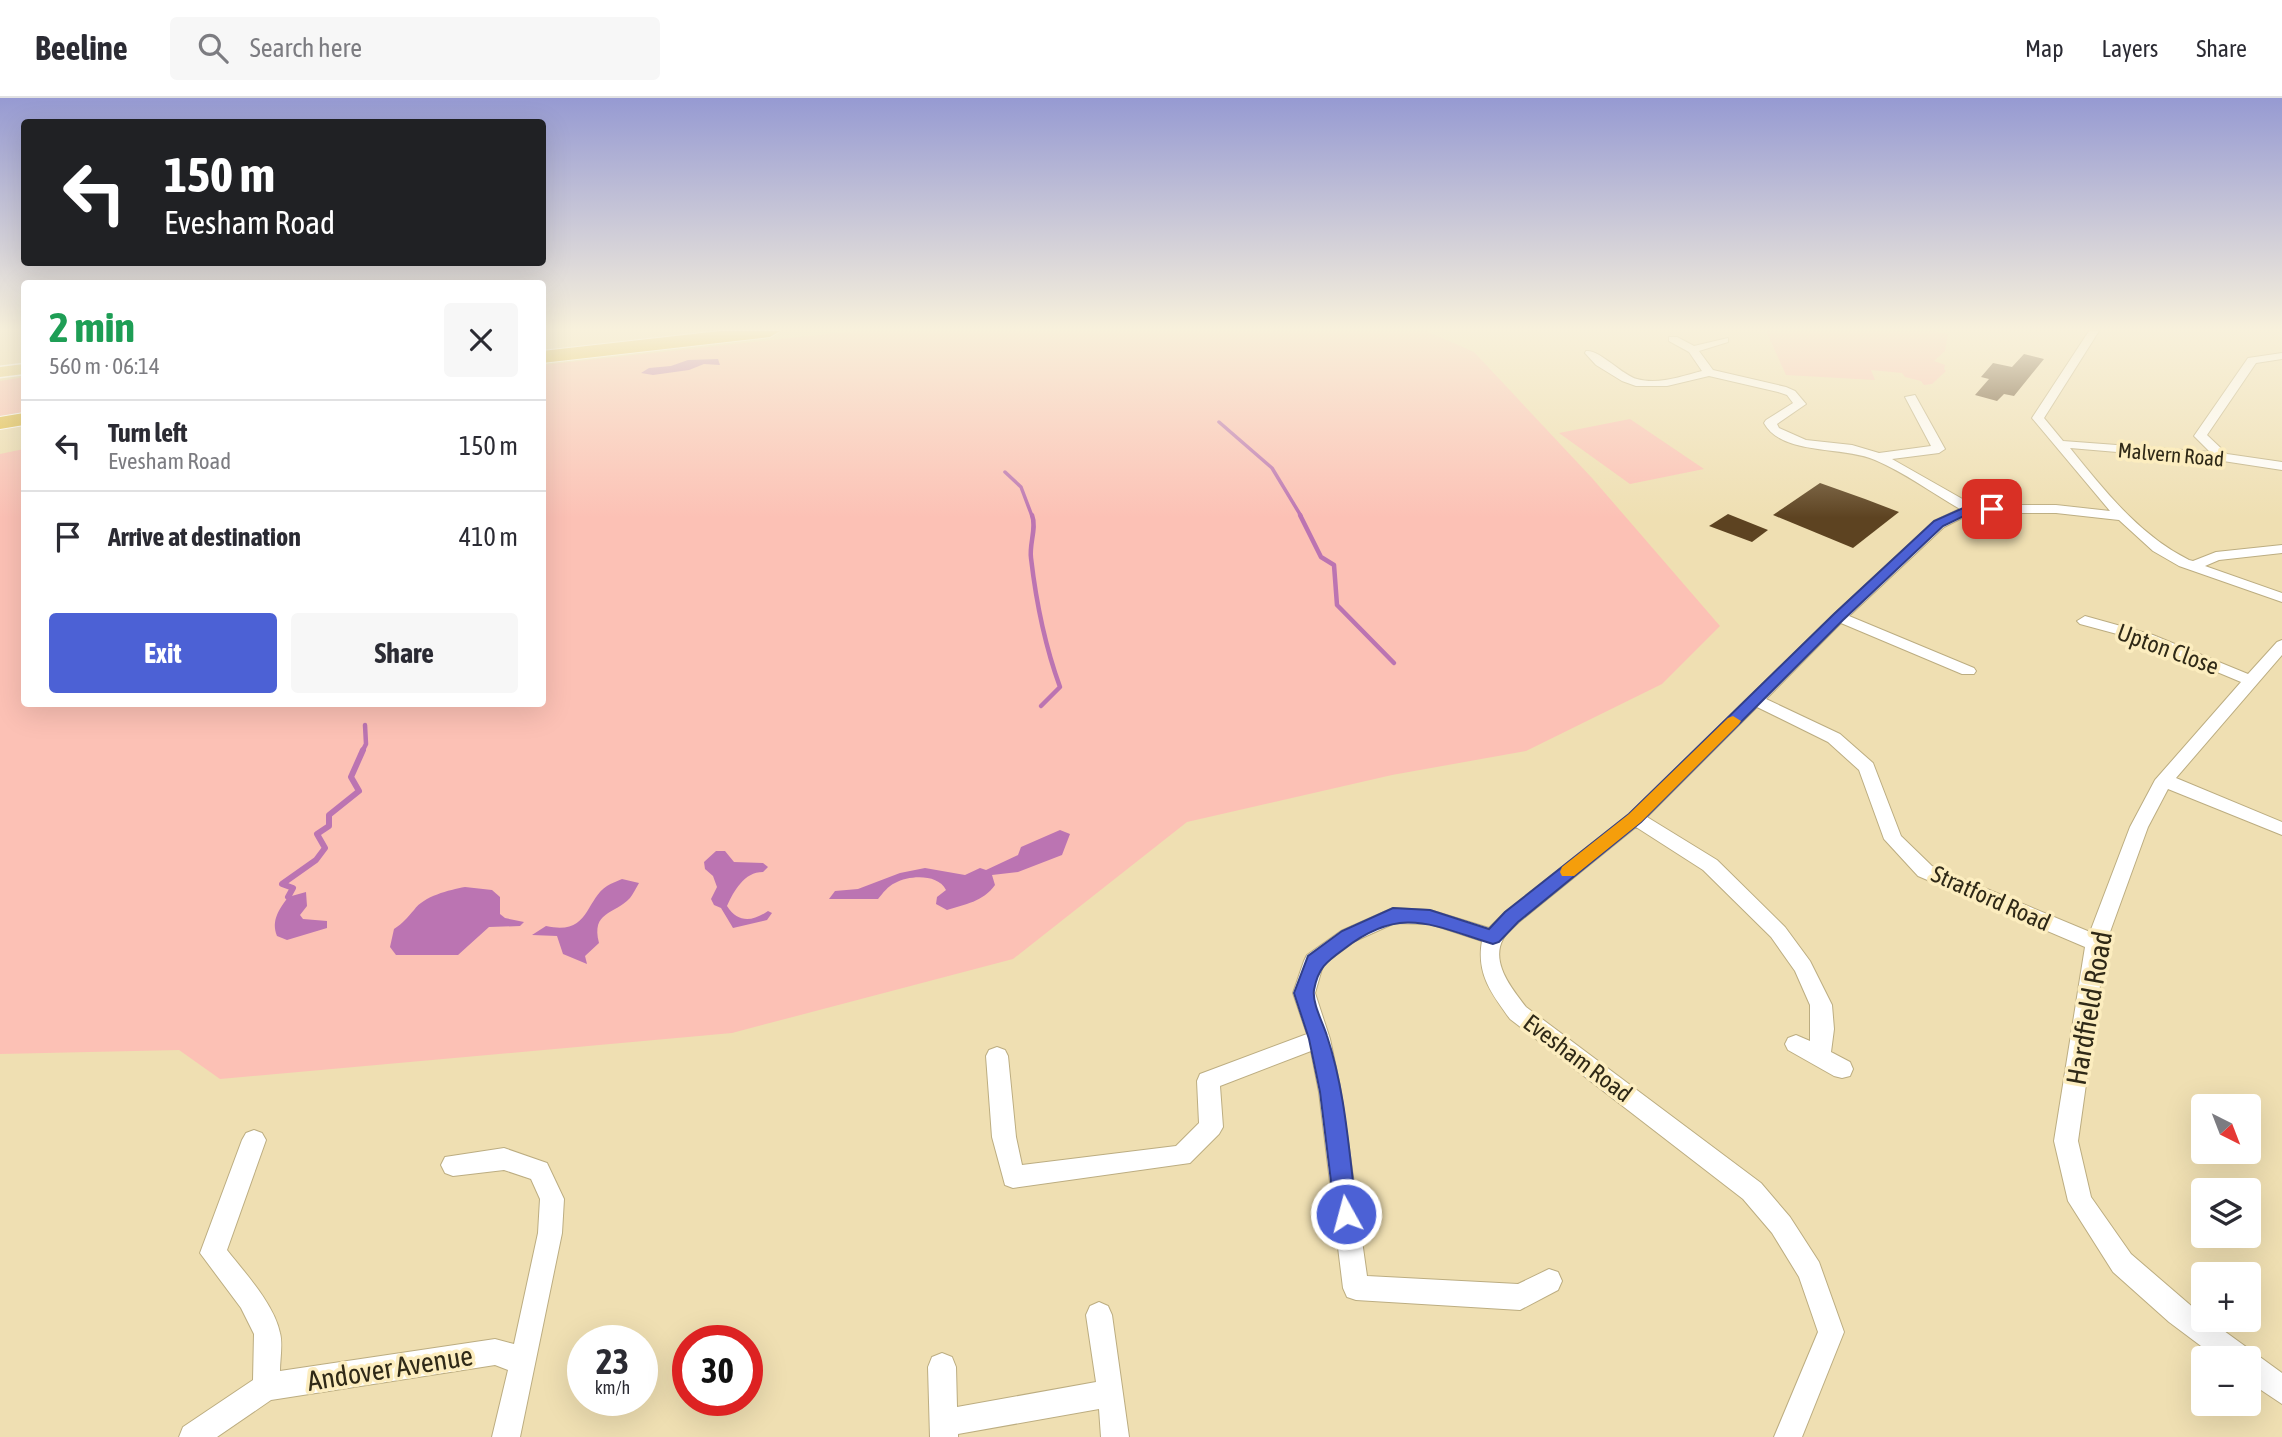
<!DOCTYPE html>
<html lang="en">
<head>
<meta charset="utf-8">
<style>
	body { margin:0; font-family:"Asap Condensed",sans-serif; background:#f7f7f7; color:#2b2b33; height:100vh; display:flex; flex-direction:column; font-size:26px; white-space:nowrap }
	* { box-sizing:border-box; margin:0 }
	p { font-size:23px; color:#7c7c81 }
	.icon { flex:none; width:38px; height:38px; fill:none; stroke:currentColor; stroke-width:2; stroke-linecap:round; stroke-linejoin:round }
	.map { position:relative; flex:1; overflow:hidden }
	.side { position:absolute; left:21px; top:182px; width:525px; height:427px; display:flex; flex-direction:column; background:#fff; border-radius:7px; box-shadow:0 7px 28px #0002 }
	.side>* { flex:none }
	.guide { position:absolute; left:21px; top:21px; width:525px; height:147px; border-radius:7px; box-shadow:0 7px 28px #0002; background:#202124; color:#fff; overflow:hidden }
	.needle { width:46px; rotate:138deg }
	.tools { position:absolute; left:2191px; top:996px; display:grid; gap:14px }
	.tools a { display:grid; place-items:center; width:70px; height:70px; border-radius:7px; background:#fff; box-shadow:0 7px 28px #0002; font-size:35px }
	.speed { position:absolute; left:567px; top:1227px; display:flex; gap:14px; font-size:35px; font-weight:700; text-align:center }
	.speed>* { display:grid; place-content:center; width:91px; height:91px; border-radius:50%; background:#fff; box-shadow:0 7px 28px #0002; line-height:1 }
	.speed small { font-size:18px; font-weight:400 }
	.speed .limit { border:10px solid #d22; background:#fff; color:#111 }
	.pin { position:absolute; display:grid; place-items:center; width:60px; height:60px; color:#fff; margin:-30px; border-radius:14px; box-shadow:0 4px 10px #0006 }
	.me { position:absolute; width:77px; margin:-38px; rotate:353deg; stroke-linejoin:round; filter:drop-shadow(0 0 5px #0008) }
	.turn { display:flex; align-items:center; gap:24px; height:147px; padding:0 28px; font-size:32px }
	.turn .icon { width:91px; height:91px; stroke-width:2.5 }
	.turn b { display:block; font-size:49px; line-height:60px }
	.round { display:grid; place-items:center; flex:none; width:74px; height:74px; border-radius:7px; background:#f7f7f7 }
	.overview { display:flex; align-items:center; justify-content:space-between; height:119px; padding:0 28px }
	h1 { font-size:42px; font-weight:700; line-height:52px; color:#1e9e55 }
	.action { display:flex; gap:14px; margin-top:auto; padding:14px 28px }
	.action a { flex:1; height:80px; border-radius:7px; background:#4c61d5; color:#fff; font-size:28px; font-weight:700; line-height:80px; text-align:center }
	.action a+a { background:#f7f7f7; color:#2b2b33 }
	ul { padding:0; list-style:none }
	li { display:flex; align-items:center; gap:21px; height:91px; padding:0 28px; border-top:2px solid #e1e1e2 }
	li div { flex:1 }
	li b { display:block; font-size:26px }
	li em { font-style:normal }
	header { display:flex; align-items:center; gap:42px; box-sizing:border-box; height:98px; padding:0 35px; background:#fff; border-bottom:2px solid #e1e1e2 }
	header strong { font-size:33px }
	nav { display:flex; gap:38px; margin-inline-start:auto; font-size:24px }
	.search { width:490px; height:63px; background:#f7f7f7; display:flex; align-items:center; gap:18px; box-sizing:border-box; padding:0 24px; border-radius:7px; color:#7c7c81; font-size:26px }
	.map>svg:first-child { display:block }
	.green { fill:#fcc1b5 }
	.water { fill:#bb74b2 }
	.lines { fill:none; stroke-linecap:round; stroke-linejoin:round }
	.stream-far2 { stroke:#bb74b2; stroke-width:3.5 }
	.stream-far1 { stroke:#bb74b2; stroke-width:4.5 }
	.stream { stroke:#bb74b2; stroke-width:6 }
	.building { fill:#5d4321 }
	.minor-casing { stroke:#bcad81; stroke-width:2 }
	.primary-casing { stroke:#fff; stroke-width:3 }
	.motorway-casing { stroke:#fff; stroke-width:2 }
	.minor { fill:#fff; fill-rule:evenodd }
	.primary { fill:#ecd689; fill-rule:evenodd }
	.motorway { fill:#e0ba3a; fill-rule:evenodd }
	.route { fill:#4c61d5; stroke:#313f8a; stroke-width:2 }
	.slow { fill:#f59e0b }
	.labels { text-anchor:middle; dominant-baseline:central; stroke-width:7; stroke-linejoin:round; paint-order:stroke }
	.far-street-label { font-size:21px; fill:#2f2917; stroke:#fcedbf }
	.street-label { font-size:24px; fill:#2f2917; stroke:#fcedbf }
	.near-street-label { font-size:28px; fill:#2f2917; stroke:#fcedbf }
</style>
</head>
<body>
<header>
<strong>Beeline</strong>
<div class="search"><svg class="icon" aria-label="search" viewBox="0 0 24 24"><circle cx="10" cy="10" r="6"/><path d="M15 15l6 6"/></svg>Search here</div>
<nav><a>Map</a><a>Layers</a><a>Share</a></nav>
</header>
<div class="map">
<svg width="2282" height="1339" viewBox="0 0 2282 1339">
	<rect width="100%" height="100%" fill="#efdfb2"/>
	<g class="green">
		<polygon points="854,233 1426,233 1474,254 1592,380 1720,528 1662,586 1526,653 1392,677 1187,724 1013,861 732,935 220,981 179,952 0,956 0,356 24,351 24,606 542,606 543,267"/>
		<polygon points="1766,233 1933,233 1948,236 1945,253 1934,263 1945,267 1944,271 1946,273 1932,286 1924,287 1921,283 1905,279 1902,275 1871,272 1875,282 1786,277"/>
		<polygon points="24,279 24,314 0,318 0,283"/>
		<polygon points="1630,321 1704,371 1630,386 1559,335"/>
	</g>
	<g class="water">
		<polygon points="718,261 720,267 704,266 689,272 653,277 641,275 649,270 671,268 688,262"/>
		<path d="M 1060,732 L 1070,736 L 1062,757 L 1018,774 L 992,777 L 995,787 C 983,804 965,806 947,812 L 936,806 L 937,799 L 946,792 C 938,776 910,777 895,785 C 888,788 883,795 878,801 L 829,801 L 835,793 L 858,791 L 900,775 L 925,770 L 965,777 L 980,770 L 986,772 L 1018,757 L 1021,749 Z"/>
		<path d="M 716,753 L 725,753 L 734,764 L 763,765 L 768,769 L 763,774 C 744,774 734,793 727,808 C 738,825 752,824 768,813 L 772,815 L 767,822 L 733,830 L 721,810 L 714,807 L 711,801 L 717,789 L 713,778 L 705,771 L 704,764 Z"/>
		<path d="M 622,781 L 639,785 C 636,790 633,796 630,800 C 614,817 591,813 599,845 L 585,858 L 587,866 L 563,856 L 557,838 L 532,837 L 546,828 C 590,838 585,802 607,788 C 611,785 618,783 622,781 Z"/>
		<path d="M 465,789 L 492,792 L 500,799 L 500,816 L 505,820 L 524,824 L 520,828 L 489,829 L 458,857 L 396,857 L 390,849 L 394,831 C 403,825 407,820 414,812 C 424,798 449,792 465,789 Z"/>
		<path d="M 306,794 L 307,808 L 300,817 L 303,821 L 327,823 L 327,830 L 287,842 L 277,838 C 271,822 279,812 288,799 Z"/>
	</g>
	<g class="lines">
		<g class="stream-far2">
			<polyline points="1219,324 1272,370 1301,418"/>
			<polyline points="1005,374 1021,389 1032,418"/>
		</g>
		<g class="stream-far1">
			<path d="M 1032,417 C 1037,430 1029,446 1031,460 C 1036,503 1045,548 1060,589 L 1041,608"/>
			<polyline points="1300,417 1321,459 1334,467 1337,507 1394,565"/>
			<polyline points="362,654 366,646 365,627"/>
		</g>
		<polyline class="stream" points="288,799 293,790 282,786 316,762 325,750 317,736 329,728 329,717 359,693 351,679 363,652"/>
	</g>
	<g class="building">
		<polygon points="2024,256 2044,261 2014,298 2004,296 1997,303 1975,297 1989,281 1981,279 1993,265 2012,269"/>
		<polygon points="1820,385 1865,401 1899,414 1853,450 1773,417"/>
		<polygon points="1728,416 1768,432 1752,444 1709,428"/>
	</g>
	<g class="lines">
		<g class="minor-casing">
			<g id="minor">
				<path d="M 2089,233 L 2099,233 L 2044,320 L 2063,343 L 2210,354 L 2194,338 L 2248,260 L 2282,255 L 2282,261 L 2256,265 L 2207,337 L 2227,356 L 2282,364 L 2282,372 L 2223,363 L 2070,350 C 2105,393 2139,437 2189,462 L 2193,463 L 2216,454 L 2282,447 L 2282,455 L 2219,462 L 2205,468 L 2282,495 L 2282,504 L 2179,468 L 2153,453 L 2119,422 L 2056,415 L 1972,415 L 1944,429 L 1849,518 L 1974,570 L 1976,573 L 1974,576 L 1962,576 L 1841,525 L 1766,601 L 1840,636 L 1873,665 L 1901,738 L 1932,768 L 2090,834 L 2130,729 L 2155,682 L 2241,584 L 2143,543 L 2080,526 L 2077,523 L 2085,518 L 2153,537 L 2248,576 L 2277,544 L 2282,542 L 2282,557 L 2176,680 L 2282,724 L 2282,737 L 2168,691 L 2148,729 L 2106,845 L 2078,1043 L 2091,1099 L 2131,1156 L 2203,1218 L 2203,1222 L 2209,1222 L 2282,1275 L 2282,1306 L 2249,1284 L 2249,1260 L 2217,1260 L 2169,1224 L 2113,1174 L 2068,1103 L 2054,1043 L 2085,849 L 1918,778 L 1884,741 L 1859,672 L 1828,644 L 1757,609 L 1647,719 L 1717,762 L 1785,829 L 1810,863 L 1832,907 L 1834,931 L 1831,954 L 1850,964 L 1853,971 L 1850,978 L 1842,980 L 1834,978 L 1788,952 L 1785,946 L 1788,940 L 1796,937 L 1810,943 L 1810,907 L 1795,873 L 1771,839 L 1703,772 L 1636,729 L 1519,824 C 1514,829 1506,835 1503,841 C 1490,865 1513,892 1526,909 L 1761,1085 L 1790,1119 L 1819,1164 L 1844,1234 L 1802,1339 L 1774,1339 L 1818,1234 L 1799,1179 L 1772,1135 L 1743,1101 L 1510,921 C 1492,896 1476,876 1482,843 L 1430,826 L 1395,825 L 1355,843 L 1323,867 L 1315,895 L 1330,941 L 1341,994 L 1367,1178 L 1518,1186 L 1549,1171 L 1558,1174 L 1562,1183 L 1558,1192 L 1520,1212 L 1356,1202 L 1347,1199 L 1343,1190 L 1319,994 L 1311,953 L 1220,988 L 1223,1029 L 1219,1036 L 1190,1065 L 1013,1090 L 1005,1087 L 992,1039 L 986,958 L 989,952 L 997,949 L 1005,952 L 1008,958 L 1016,1039 L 1022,1067 L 1176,1048 L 1199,1025 L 1197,983 L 1200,976 L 1307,936 L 1293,895 L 1304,863 L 1307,857 L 1341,833 L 1393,810 L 1430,812 L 1489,830 L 1505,814 L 1629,716 L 1834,516 L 1934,423 L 1960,411 C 1932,395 1904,374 1875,362 C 1843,348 1782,358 1764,325 L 1766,322 L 1793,305 L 1787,297 L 1778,294 L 1709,278 L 1667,288 L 1636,288 L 1622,283 L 1596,267 L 1585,255 L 1586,253 C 1599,251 1622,277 1637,281 C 1659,287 1682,278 1702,273 L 1689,254 L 1669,243 L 1669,239 L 1677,239 L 1694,248 L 1728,240 L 1728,244 L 1699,253 L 1713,272 L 1786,289 L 1795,293 L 1806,306 L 1777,326 L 1779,330 L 1806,342 L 1852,347 L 1879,355 L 1931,348 L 1905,299 L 1915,297 L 1945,351 L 1939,355 L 1892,361 L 1973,407 L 2056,407 L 2110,413 L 2032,320 Z"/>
				<path d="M 254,1032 L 262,1035 L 266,1042 L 227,1152 C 245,1175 274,1206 280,1235 C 283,1246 280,1261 280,1273 L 495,1241 L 514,1246 L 538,1135 L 540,1101 L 531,1081 L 504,1072 L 453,1078 L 445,1075 L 441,1067 L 445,1059 L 504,1050 L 547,1065 L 564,1101 L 562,1135 L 520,1339 L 492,1339 L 508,1272 L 495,1267 L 271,1302 L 217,1339 L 179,1339 L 183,1329 L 253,1282 L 254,1236 L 241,1210 L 200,1155 L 242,1042 L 246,1035 Z"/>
				<polygon points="1099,1204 1108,1208 1112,1217 1129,1339 1101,1339 1099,1311 958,1336 958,1339 930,1339 928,1269 932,1259 942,1255 952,1259 956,1269 957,1309 1096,1284 1086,1217 1090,1208"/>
			</g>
		</g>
		<g class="primary-casing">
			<polygon id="primary" points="24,266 24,276 0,279 0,269"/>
		</g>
		<g class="motorway-casing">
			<g id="motorway">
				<polygon points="720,233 780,233 770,239 542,265 542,253"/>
				<polygon points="24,315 24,327 0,331 0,319"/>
			</g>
		</g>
		<use href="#minor" class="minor"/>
		<use href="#primary" class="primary"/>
		<use href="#motorway" class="motorway"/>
	</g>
	<linearGradient id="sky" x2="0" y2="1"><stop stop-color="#969ad2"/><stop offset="0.55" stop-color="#f8f1dc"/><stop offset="1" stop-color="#f8f1dc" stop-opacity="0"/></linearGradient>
	<rect width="2282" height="420" fill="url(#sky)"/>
	<path class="route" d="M 1970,407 L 1992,407 L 1998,411 L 1992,414 L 1972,414 L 1943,428 L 1843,522 L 1641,724 L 1518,824 L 1499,844 L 1493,846 C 1431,827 1401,807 1344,851 C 1326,864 1318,870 1314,892 C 1312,905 1323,925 1327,938 C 1346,995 1349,1057 1357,1116 L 1354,1124 L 1346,1127 L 1338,1124 L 1335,1116 L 1320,994 L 1309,941 L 1294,895 L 1308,858 L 1342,833 L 1393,810 L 1430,812 L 1489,831 L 1505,814 L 1629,716 L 1834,516 L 1934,423 Z"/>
	<polygon class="slow" points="1733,618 1741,623 1739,626 1641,724 1574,778 1562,778 1560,774 1562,769 1629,716 1728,620"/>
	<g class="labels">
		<g class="far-street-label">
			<text transform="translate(2171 356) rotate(5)">Malvern Road</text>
		</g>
		<g class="street-label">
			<text transform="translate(2168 551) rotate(20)">Upton Close</text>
			<text transform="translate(1991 800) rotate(24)">Stratford Road</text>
			<text transform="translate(1578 960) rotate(37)">Evesham Road</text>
		</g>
		<g class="near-street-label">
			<text transform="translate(2089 910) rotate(-80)">Hardfield Road</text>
			<text transform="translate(390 1270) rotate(-9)">Andover Avenue</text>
		</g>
	</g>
</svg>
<div class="tools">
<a><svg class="needle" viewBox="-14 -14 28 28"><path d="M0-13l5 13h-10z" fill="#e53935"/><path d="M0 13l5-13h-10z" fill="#7c7c81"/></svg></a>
<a><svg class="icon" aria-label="layers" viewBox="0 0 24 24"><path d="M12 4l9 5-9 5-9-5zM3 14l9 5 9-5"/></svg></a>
<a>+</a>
<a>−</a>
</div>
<div class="speed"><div>23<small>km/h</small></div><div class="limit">30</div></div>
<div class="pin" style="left:1992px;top:411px;background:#d93025"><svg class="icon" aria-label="arrive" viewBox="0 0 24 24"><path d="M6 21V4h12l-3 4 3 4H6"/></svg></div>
<svg class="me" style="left:1346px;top:1116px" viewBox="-20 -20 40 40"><circle r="17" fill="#4c61d5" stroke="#fff" stroke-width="3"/><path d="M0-11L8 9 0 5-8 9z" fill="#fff"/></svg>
<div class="guide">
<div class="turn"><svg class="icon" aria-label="left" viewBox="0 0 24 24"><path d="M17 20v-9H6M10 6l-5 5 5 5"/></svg><div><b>150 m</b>Evesham Road</div></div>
</div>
<section class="side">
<div class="overview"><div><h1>2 min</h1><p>560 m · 06:14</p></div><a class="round"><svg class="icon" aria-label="close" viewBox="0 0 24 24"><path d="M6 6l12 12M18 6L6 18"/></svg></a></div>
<ul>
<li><svg class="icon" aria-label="left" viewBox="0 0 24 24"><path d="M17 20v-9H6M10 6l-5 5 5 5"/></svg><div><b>Turn left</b><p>Evesham Road</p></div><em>150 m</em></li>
<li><svg class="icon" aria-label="arrive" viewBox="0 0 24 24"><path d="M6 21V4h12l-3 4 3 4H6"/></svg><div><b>Arrive at destination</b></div><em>410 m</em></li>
</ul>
<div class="action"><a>Exit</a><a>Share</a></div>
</section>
</div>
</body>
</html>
